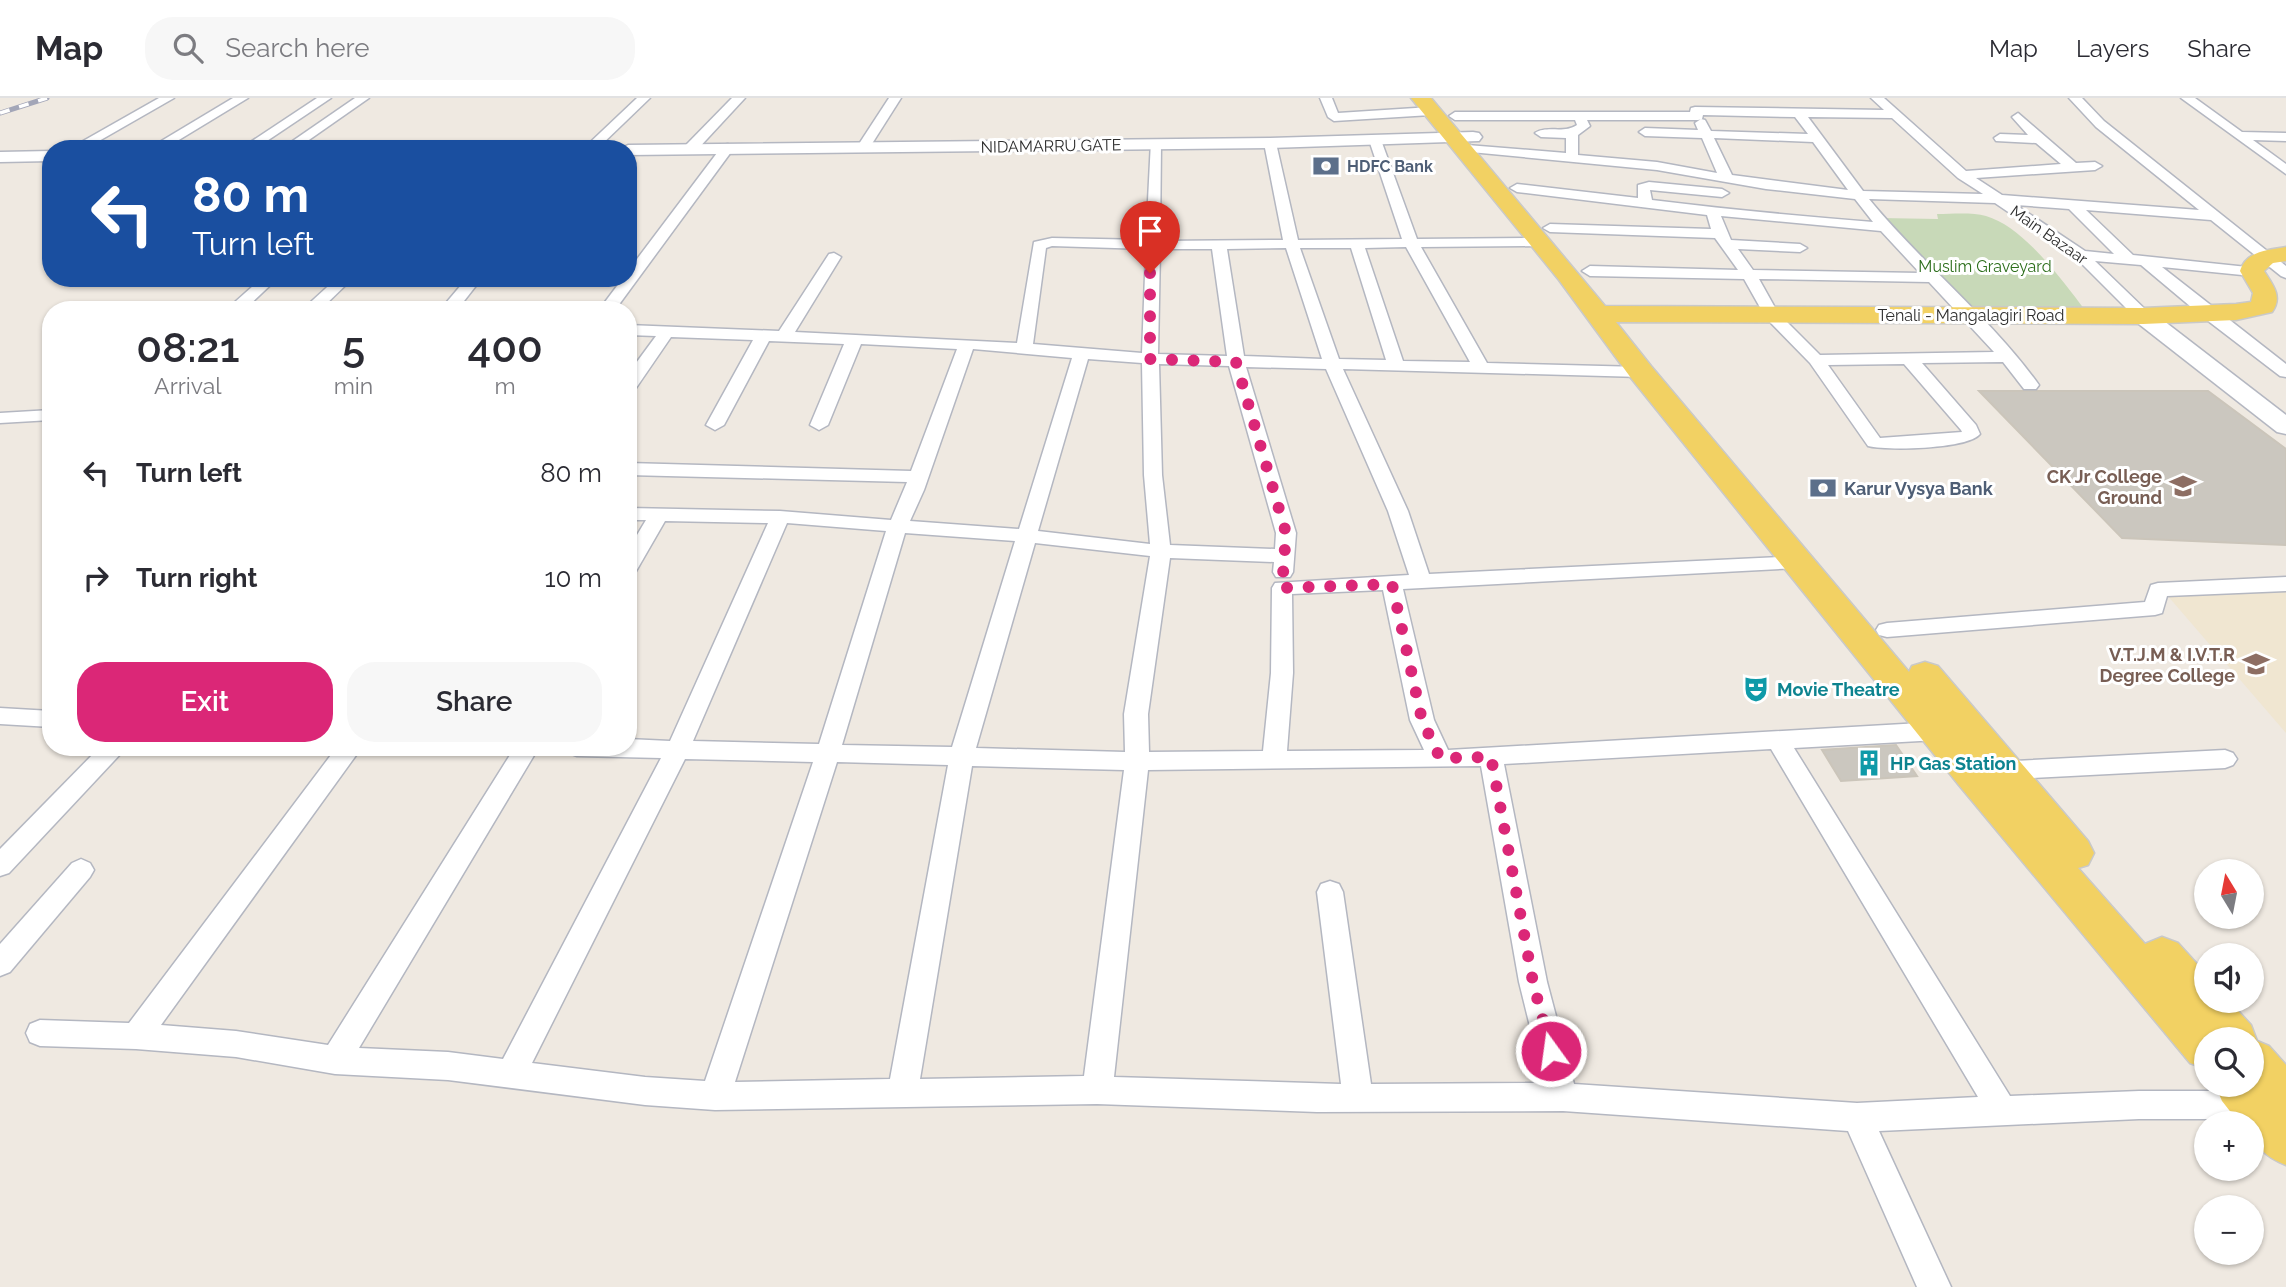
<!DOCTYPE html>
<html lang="en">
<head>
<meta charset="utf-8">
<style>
	body { margin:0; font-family:Raleway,sans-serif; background:#f7f7f7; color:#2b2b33; height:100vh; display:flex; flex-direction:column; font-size:26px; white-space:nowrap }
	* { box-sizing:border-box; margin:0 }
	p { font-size:23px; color:#7c7c81 }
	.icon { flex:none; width:38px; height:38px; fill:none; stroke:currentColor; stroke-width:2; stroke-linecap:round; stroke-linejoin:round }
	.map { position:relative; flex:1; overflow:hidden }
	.panel { position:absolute; left:42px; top:203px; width:595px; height:455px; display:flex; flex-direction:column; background:#fff; border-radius:28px; box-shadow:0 2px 5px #0004 }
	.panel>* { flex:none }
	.top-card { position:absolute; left:42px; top:42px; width:595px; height:147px; border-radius:28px; box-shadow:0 2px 5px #0004; background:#1a4fa0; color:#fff; overflow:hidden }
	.needle { width:46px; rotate:350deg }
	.controls { position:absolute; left:2194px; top:761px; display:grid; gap:14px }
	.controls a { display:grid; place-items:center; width:70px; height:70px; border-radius:50%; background:#fff; box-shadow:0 2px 5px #0004; font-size:35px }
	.pin { position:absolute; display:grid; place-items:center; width:60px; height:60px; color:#fff; margin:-72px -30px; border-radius:50% 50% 50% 0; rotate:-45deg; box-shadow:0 0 7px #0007 }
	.pin .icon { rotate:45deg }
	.me { position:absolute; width:77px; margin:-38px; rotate:346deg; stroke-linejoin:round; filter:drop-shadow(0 0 5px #0008) }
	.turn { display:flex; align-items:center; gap:24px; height:147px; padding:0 35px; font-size:32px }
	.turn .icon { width:91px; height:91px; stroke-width:2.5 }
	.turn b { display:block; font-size:49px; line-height:60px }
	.eta { display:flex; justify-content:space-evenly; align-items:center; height:119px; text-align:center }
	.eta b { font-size:42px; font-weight:600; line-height:49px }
	.action { display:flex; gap:14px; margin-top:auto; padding:14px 35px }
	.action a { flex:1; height:80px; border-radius:28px; background:#db2777; color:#fff; font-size:28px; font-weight:600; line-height:80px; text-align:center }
	.action a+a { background:#f7f7f7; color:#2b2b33 }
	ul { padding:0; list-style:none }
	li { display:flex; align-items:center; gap:21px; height:105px; padding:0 35px }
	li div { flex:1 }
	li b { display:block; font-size:26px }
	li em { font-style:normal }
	header { display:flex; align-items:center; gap:42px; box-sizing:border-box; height:98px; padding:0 35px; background:#fff; border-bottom:2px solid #e1e1e2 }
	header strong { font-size:33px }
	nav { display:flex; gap:38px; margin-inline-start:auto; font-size:24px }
	.search { width:490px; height:63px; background:#f7f7f7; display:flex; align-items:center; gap:18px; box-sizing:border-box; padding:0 24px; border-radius:28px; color:#7c7c81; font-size:26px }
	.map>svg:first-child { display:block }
	.education { fill:#f0e6d1 }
	.cemetery { fill:#c8d9b8 }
	.building { fill:#cbc7bf; stroke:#cbc5ba; stroke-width:2 }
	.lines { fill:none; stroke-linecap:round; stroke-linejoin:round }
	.street-casing { stroke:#b4b7c1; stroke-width:3 }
	.secondary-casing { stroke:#b4b7c1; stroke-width:3 }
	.primary-casing { stroke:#c9c9c9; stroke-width:3 }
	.street { fill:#fff; fill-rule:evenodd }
	.secondary { fill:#fff; fill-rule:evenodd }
	.primary { fill:#f2d163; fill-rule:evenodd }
	.rail-casing { stroke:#a3a6b8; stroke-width:5 }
	.rail { stroke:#fff; stroke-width:3.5; stroke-dasharray:10; stroke-linecap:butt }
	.route { stroke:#db2777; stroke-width:12; stroke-dasharray:0 21.6 }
	.labels { text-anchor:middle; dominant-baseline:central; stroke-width:6; stroke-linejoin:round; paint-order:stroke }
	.far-street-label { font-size:16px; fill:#2e2e2e; stroke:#fff }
	.far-service-label { font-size:16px; font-weight:bold; fill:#4e5e75; stroke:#fff; text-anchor:start }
	.far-park-label { font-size:16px; fill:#2c6e1b; stroke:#fff }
	.education-label { font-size:18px; font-weight:bold; fill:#785e54; stroke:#fff; text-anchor:end }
	.service-label { font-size:18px; font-weight:bold; fill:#4e5e75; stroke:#fff; text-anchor:start }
	.culture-label { font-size:18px; font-weight:bold; fill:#0d838f; stroke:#fff; text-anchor:start }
</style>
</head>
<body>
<header>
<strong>Map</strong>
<div class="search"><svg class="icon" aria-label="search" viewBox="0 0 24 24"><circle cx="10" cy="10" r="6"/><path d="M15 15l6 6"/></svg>Search here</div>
<nav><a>Map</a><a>Layers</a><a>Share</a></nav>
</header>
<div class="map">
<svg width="2286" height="1189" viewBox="0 0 2286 1189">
	<rect width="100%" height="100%" fill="#efe9e1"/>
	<polygon class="education" points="2286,493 2286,635 2167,497"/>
	<path class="cemetery" d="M 1937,116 C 1952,116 1972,114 1986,118 C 2024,129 2062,182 2085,212 L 1965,211 L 1880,120 L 1938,121 Z"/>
	<g class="building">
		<polygon points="1979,293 2208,293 2286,351 2286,447 2122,440"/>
		<polygon points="1896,647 1917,678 1841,683 1822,652"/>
	</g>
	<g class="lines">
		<g class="street-casing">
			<g id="street">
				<polygon points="159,0 174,0 85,51 69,51"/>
				<polygon points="233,0 248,0 164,51 148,51"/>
				<polygon points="317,0 331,0 255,51 240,51"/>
				<polygon points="355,0 369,0 296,51 281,51"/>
				<polygon points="637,0 650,0 597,51 583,51"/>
				<polygon points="732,0 745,0 695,54 685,54 685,48"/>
				<polygon points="889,0 901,0 868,52 858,52 857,49"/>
				<polygon points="1320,0 1332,0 1338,15 1431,9 1437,13 1431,17 1334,23 1328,19"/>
				<path d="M 1871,0 L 1884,0 L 1966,73 L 2061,66 L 2036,45 L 1996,43 L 1994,40 L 2000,36 L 2028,37 L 2012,19 L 2018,15 L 2076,65 L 2095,64 L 2102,68 L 2095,72 L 1976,80 L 2002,97 L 2199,112 L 2096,29 L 2069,0 L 2082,0 L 2104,23 L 2286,168 L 2286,180 L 2281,178 L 2211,122 L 2086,112 L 2133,157 L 2257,170 L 2260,173 L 2252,178 L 2162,169 L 2286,266 L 2286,279 L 2280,278 L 2203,219 L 2141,167 L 2095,163 L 2149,215 L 2151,218 L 2143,223 L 2137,221 L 2076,160 L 1995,105 L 1869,101 C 1922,166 1991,220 2039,287 L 2036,291 L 2024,291 L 2003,264 L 1922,265 L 1976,327 L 1980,336 C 1968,351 1887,353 1868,348 L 1810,265 L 1766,220 L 1744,181 L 1590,178 L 1582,173 L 1590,168 L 1738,172 L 1715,140 L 1550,134 L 1543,130 L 1550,126 L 1711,131 L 1707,117 L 1517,94 L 1510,90 L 1517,86 L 1638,100 L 1638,87 L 1649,84 L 1722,91 L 1729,95 L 1722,99 L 1650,92 L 1652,102 C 1725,111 1798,118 1873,124 L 1855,101 L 1766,91 L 1657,72 L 1460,53 L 1455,52 L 1455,46 L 1566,55 L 1566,40 L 1541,39 L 1535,35 C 1547,27 1564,36 1577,27 L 1575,22 L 1455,22 L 1449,18 L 1455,14 L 1690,14 L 1691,10 L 1695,9 L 1884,12 ZM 1703,17 L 1795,19 L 1808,36 L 1711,33 L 1705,22 L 1701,21 L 1695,25 L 1698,32 L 1645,30 L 1639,34 L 1645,38 L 1702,40 L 1717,75 L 1657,64 L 1578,57 L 1578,37 L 1590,28 L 1587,22 L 1698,22 L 1702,21 ZM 1808,19 L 1892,20 L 1958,80 L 1983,96 L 1863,93 ZM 1714,40 L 1813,44 L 1848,92 L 1732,77 ZM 2016,107 L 2069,111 L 2114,156 L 2085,153 ZM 1721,118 L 1881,133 L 1920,175 L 1753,172 L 1738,151 L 1800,154 L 1807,150 L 1800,146 L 1731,142 ZM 1759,181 L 1929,184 L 1994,254 L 1820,257 L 1778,215 ZM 1904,266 L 1961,332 L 1962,334 L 1880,340 L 1828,267 Z"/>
				<polygon points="2181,0 2195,0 2242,34 2286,35 2286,43 2253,42 2286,66 2286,76"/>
				<path d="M 1375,38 L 1381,42 L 1417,141 L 1540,140 L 1547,144 L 1540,148 L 1421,149 L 1487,265 L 1641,269 L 1649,274 L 1641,279 L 1343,271 L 1408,413 L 1429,476 L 1798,458 L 1805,459 L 1808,464 L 1805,469 L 1798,470 L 1403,491 L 1434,622 L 1448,652 L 1938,624 L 1946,627 L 1950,633 L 1946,639 L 1938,642 L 1794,650 L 2010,998 L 2139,993 L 2255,993 L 2266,997 L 2270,1007 L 2266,1017 L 2255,1021 L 2139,1021 L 1879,1033 L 1951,1189 L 1917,1189 L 1848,1033 L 1563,1013 L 1317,1014 L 1097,1006 L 715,1012 L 645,1007 L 448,982 L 335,976 L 236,959 L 136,951 L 40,948 L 30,944 L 26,935 L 30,926 L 40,922 L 129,925 L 337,649 L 362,649 L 161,927 L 236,933 L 328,947 L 515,649 L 539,649 L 359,950 L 448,954 L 503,961 L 661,660 L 577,658 L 569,655 L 565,649 L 628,649 L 628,641 L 670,643 L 768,425 L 665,423 L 635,475 L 628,476 L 628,452 L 646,422 L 628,422 L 628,410 L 780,413 L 891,422 L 907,384 L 628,377 L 628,365 L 911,373 L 957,251 L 861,246 L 828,327 L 819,332 L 810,327 L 844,246 L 769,243 L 724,327 L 715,332 L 706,327 L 753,242 L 671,239 L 634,293 L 628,294 L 628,276 L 656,238 L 628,237 L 628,227 L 779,233 L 829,156 L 834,155 L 841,159 L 795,234 L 1017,245 L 1034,144 L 1052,140 L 1146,142 L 1151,43 L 1159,43 L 1161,46 L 1160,143 L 1283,142 L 1264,45 L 1270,41 L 1276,45 L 1298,142 L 1402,141 L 1369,42 ZM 1052,148 L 1146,151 L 1142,255 L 1033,246 L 1046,150 ZM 1406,149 L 1470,264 L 1403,263 L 1365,150 ZM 1286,150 L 1322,261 L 1244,258 L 1227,151 ZM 1300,150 L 1351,150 L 1386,262 L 1339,261 ZM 1160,151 L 1212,151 L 1227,258 L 1158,256 ZM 973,251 L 1072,260 L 1019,431 L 910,423 L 924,392 ZM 1088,261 L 1142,265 L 1144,377 L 1150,446 L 1038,433 ZM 1159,266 L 1229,268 L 1276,435 L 1275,451 L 1170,447 L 1162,377 ZM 1246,269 L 1326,271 L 1388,413 L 1409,477 L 1275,485 L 1272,490 L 1271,575 L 1263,653 L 1149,654 L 1148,616 L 1170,460 L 1274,464 L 1273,474 L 1276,479 L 1290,479 L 1293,474 L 1296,435 ZM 787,425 L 886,433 L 819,646 L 693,643 ZM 905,435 L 1015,443 L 952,649 L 842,647 ZM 1035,445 L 1150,458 L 1124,616 L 1125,654 L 976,650 ZM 1383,492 L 1410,622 L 1424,652 L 1287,653 L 1293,575 L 1292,496 ZM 1771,651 L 1978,999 L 1857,1005 L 1574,986 L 1547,884 L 1504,666 ZM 685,661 L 813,664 L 705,983 L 645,979 L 532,965 ZM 837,664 L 948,667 L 890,981 L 735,984 ZM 972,668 L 1124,672 L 1084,978 L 920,981 ZM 1481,668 L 1519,884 L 1544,985 L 1371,986 L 1343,794 L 1339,786 L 1330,783 L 1321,786 L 1317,794 L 1341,986 L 1114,979 L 1148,672 Z"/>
				<polygon points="728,46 734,50 615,212 599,212 623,180 628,180 628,173 723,47"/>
				<polygon points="262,180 278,180 244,212 226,212"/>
				<polygon points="337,180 353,180 320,212 302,212"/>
				<polygon points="467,180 482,180 457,212 440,212"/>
				<polygon points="51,312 51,322 0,325 0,315"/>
				<polygon points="2286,479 2286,493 2167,498 2162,515 2155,517 1887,539 1879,537 1876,532 1879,527 1887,525 2145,504 2151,487 2158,485"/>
				<polygon points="0,610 51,613 51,629 0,626"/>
				<polygon points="100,649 127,649 9,775 0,778 0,751"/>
				<polygon points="2225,652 2233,655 2237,661 2233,667 2225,670 1996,682 1987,679 1984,673 1987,667 1996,664"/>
				<polygon points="81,761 90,765 94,772 90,779 10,874 0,878 0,846 72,765"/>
			</g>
		</g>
		<g class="secondary-casing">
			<g id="secondary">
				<polygon points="1473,34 1479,35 1482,39 1479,43 1270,50 628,57 628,51 620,51 628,47 1270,40"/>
				<polygon points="51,53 51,63 0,64 0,54"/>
				<polygon points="2143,211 2151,213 2286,317 2286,336 2277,334 2135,223 2132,218 2135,213"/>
			</g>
		</g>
		<g class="primary-casing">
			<path id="primary" d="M 1411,0 L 1431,0 L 1605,208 L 2143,210 L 2236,206 L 2251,204 L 2253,195 L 2240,173 C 2246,153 2268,152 2286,149 L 2286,163 L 2273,165 L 2264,173 C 2273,187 2283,199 2272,214 L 2236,222 L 2143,226 L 1616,224 L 1651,268 L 1909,574 L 1912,568 L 1925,564 L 1938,568 L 2088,743 L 2094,755 L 2088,767 L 2078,770 L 2145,846 L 2162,839 L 2178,845 L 2207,877 L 2207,903 L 2229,903 L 2251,927 L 2257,943 L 2269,948 L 2286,967 L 2286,1067 C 2266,1059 2252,1048 2252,1026 L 2240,1026 L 2222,1003 L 2215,987 L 2252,987 L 2252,942 L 2207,942 L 2207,971 L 2190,965 L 1958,686 L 1631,280 L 1559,182 Z"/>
		</g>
		<use href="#street" class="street"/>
		<use href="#secondary" class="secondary"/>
		<use href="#primary" class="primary"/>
		<g class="rail-casing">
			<polyline id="rail" points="0,15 47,0"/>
		</g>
		<use href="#rail" class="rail"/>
	</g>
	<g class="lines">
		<polyline class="route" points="1150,175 1150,261 1236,264 1286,435 1282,490 1392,486 1422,622 1440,660 1491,659 1533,884 1551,953"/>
	</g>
	<defs>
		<g id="bank-bare" transform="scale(2.1)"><path d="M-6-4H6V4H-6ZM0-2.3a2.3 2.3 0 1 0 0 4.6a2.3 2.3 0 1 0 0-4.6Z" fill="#5c6f8a" stroke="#fff" stroke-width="2.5" paint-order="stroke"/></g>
		<g id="university-bare" transform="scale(2.1)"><path d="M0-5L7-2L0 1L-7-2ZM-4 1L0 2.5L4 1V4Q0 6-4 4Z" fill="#8d6e63" stroke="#fff" stroke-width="2.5" paint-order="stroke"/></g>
		<g id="theatre-bare" transform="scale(2.1)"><path d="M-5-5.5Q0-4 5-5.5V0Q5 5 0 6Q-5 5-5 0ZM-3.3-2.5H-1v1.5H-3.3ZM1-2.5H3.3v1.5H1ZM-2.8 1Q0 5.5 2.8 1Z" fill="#0f9aa8" stroke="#fff" stroke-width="2.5" paint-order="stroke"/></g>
		<g id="building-bare" transform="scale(2.1)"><path d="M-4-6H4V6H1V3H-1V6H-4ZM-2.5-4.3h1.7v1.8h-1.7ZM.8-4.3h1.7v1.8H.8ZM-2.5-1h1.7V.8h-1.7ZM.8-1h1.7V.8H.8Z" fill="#0f9aa8" stroke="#fff" stroke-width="2.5" paint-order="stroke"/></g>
	</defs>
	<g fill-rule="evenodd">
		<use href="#bank-bare" x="1326" y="68"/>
		<use href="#university-bare" x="2183" y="388"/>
		<use href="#bank-bare" x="1823" y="390"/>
		<use href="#university-bare" x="2256" y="566"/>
		<use href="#theatre-bare" x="1756" y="591"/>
		<use href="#building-bare" x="1869" y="665"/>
	</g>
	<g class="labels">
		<g class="far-street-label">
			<text transform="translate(1051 48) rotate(-1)">NIDAMARRU GATE</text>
			<text transform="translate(2049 137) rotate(35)">Main Bazaar</text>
			<text x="1971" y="217">Tenali - Mangalagiri Road</text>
		</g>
		<g class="far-service-label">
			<text x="1347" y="68">HDFC Bank</text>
		</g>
		<g class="far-park-label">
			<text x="1985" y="168">Muslim Graveyard</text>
		</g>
		<g class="education-label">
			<text x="2162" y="378">CK Jr College<tspan x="2162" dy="21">Ground</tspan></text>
			<text x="2235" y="556">V.T.J.M &amp; I.V.T.R<tspan x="2235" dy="21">Degree College</tspan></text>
		</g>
		<g class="service-label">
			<text x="1844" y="390">Karur Vysya Bank</text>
		</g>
		<g class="culture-label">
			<text x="1777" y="591">Movie Theatre</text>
			<text x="1890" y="665">HP Gas Station</text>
		</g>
	</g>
</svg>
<div class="controls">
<a><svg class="needle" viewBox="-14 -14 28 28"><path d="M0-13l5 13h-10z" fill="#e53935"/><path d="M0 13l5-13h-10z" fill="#7c7c81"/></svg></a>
<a><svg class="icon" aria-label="sound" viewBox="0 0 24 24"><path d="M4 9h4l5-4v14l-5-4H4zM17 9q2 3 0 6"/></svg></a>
<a><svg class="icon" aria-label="search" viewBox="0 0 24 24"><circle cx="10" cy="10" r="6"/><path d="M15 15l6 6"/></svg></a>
<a>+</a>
<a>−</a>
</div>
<div class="pin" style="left:1150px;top:175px;background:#d93025"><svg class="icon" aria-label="arrive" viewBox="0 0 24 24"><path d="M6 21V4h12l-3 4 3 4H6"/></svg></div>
<svg class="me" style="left:1551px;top:953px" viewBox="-20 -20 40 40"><circle r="17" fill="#db2777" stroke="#fff" stroke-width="3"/><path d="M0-11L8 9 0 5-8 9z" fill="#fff"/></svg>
<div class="top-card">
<div class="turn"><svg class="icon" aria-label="left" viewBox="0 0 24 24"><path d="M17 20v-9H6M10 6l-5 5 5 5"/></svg><div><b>80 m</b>Turn left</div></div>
</div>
<section class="panel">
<div class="eta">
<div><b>08:21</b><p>Arrival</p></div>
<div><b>5</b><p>min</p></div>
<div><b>400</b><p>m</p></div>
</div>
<ul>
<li><svg class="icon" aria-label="left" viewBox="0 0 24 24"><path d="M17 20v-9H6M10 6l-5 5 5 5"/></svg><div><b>Turn left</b></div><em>80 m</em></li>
<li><svg class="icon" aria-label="right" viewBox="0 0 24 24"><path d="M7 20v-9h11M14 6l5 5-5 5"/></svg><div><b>Turn right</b></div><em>10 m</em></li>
</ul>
<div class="action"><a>Exit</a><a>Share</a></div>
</section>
</div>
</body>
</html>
